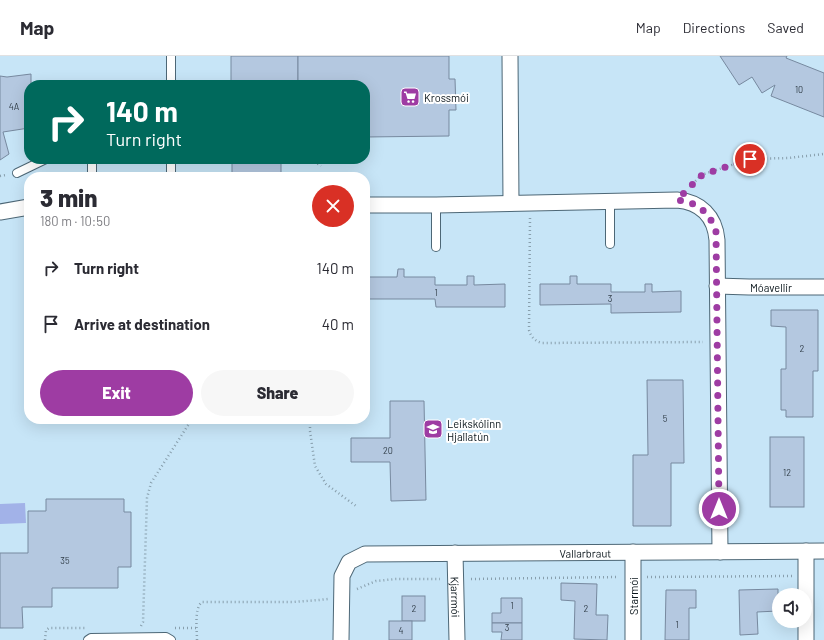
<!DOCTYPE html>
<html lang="en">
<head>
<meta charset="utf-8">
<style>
	body { margin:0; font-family:Barlow,sans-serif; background:#f7f7f7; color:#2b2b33; height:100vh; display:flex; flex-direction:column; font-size:15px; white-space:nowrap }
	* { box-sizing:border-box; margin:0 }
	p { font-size:13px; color:#7c7c81 }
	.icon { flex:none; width:22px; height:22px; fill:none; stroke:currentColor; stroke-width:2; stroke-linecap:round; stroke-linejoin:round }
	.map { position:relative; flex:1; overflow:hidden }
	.drawer { position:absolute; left:24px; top:116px; width:346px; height:252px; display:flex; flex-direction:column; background:#fff; border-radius:16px; box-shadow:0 4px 16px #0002 }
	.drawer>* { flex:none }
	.top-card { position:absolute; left:24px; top:24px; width:346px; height:84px; border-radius:16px; box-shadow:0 4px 16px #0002; background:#00695c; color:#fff; overflow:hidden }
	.fabs { position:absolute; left:772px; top:532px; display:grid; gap:8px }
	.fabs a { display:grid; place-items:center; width:40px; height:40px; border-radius:50%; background:#fff; box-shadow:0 4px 16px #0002; font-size:20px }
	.pin { position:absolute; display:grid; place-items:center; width:34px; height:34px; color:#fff; margin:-17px; border:2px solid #fff; border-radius:50%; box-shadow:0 1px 4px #0007 }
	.me { position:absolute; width:44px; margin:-22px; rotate:0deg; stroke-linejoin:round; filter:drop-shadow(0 0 3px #0008) }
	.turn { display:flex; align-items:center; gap:14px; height:84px; padding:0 16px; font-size:18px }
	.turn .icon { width:52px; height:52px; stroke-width:2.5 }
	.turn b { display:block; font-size:28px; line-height:34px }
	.round { display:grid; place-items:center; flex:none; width:42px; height:42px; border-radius:21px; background:#f7f7f7 }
	.headline { display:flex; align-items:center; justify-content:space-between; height:68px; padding:0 16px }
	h1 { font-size:24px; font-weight:800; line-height:30px }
	.primary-button { display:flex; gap:8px; margin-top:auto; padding:8px 16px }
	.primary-button a { flex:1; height:46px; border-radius:24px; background:#9e3ca3; color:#fff; font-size:16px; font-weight:800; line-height:46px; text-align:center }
	.primary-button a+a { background:#f7f7f7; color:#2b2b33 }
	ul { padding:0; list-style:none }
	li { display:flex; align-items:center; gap:12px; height:56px; padding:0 16px }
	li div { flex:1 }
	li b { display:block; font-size:15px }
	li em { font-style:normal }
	header { display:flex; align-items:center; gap:24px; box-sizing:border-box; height:56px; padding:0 20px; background:#fff; border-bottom:1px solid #e1e1e2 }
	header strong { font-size:19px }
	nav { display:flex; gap:22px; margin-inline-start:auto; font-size:14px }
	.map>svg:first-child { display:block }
	.green { fill:#a2b2e8 }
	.building { fill:#b4c8e0; stroke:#77899f }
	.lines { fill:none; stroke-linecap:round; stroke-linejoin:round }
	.lane-casing { stroke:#4d6776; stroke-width:10 }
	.street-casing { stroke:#4d6776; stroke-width:17 }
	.path { stroke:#889fad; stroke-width:2.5; stroke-dasharray:1 3; stroke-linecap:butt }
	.lane { stroke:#fff; stroke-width:8 }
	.street { stroke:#fff; stroke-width:15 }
	.route { stroke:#9e3ca3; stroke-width:7; stroke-dasharray:0 12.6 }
	.labels { text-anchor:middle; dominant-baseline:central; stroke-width:4; stroke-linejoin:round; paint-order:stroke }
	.number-label { font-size:9px; fill:#34414c }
	.poi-label { font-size:11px; fill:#09141a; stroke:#fff; text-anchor:start }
	.street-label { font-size:11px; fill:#09141a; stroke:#fff }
</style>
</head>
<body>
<header>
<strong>Map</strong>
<nav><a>Map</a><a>Directions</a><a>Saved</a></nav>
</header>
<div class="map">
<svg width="824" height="584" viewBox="0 0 824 584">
	<rect width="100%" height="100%" fill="#c7e5f7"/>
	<polygon class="green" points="25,447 26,467 0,468 0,448"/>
	<g class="building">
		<rect x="231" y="0" width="67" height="29"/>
		<polygon points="298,0 449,0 449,23 455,23 456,54 449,54 449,80 365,81 365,29 298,29"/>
		<polygon points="720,0 787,0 786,2 824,17 824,61 771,40 775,29 762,37 752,21 739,29"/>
		<polygon points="31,18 31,29 29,29 29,72 3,76 9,98 0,104 0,20 7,21"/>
		<rect x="232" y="103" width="49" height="18"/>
		<polygon points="398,213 404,213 404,221 435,221 435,229 467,229 467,220 474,220 474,229 505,228 505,251 436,251 435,243 367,243 367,221 397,221"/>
		<polygon points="570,220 577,220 577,228 611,228 611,236 645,236 645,228 652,228 652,236 681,235 681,256 611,257 611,248 540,249 540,228 570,228"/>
		<polygon points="771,254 818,254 818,315 813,315 813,361 786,361 786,354 781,354 781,313 786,313 786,271 771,270"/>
		<polygon points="647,324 683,324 684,407 671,407 671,470 633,470 633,399 648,399"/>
		<polygon points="390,345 424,345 426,444 391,445 390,406 351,406 351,382 390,382"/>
		<rect x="770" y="381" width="34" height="70"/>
		<polygon points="46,443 124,443 124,456 131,456 131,511 118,511 118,532 52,532 52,551 22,551 23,572 0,572 0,497 28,497 28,455 46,455"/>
		<polygon points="561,527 597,528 596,559 608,559 607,584 574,583 575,545 561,544"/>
		<polygon points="778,533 778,555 757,556 758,578 740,579 739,534"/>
		<polygon points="666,534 696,534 696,552 689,552 689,584 665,584"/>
		<rect x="402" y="540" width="23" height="25"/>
		<polygon points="501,542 522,542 522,567 492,567 492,557 501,557"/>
		<rect x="389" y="565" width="23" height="19"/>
		<polygon points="492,567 522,567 522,584 501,584 502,576 492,576"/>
	</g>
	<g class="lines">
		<g class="lane-casing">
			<g id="lane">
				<polyline points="171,0 171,29"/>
				<polyline points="92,103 92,121"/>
				<polyline points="171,103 171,121"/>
				<polyline points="17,117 46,103"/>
				<polyline points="610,188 610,146"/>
				<polyline points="436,191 436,149"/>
				<polyline points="88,584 91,582 166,581 171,584"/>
			</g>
		</g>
		<g class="street-casing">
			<g id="street">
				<polyline points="510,0 511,147"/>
				<path d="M 365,149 L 436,149 L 677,144 C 700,146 715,160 717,184 L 720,496"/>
				<polyline points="0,156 29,151"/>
				<path id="s1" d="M 717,230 L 749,231 L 824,231"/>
				<polyline points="806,495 806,584"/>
				<polyline points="633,496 633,584"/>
				<path id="s2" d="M 455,497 L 457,584"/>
				<path id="s3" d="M 341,584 L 342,520 L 349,506 L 365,498 L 824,495"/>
			</g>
		</g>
		<g class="path">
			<polyline points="311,103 321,110"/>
			<polyline points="0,120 6,119"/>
			<polyline points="690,131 701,119 750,103 788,102 824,98"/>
			<path d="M 530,162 L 529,274 C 531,281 535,285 542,287 L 703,286"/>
			<polyline points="310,363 310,375 315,410 326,428 356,450"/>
			<polyline points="647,521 792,520"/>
			<polyline points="471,523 618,521"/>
			<polyline points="357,533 376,525 396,523 440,523"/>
			<polyline points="141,570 143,566 147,442 151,427 192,363"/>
			<polyline points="175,572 197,572"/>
			<polyline points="45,584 46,574 49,572 85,572"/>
			<path d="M 197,584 C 197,574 194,552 202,546 L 293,546 L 319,544 L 328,543"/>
		</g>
		<use href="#lane" class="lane"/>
		<use href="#street" class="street"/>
	</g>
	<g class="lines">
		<path class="route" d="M 719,453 L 716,176 C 710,156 697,146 677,144 L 702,119 L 750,103"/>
	</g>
	<defs>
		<g id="supermarket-square" transform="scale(1)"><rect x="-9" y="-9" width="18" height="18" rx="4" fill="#9e3ca3" stroke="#fff"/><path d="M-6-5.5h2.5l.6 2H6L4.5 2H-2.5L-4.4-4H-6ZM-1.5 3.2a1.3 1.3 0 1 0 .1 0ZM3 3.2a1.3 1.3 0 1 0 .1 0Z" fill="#fff"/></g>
		<g id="school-square" transform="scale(1)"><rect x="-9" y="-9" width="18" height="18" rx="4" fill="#9e3ca3" stroke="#fff"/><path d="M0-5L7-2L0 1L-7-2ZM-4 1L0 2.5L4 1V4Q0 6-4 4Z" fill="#fff"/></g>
	</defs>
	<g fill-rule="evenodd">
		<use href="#supermarket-square" x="410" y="41"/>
		<use href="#school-square" x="433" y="373"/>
	</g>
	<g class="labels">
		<g class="number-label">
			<text x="799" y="33">10</text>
			<text x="14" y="50">4A</text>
			<text x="436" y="236">1</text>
			<text x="610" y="242">3</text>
			<text x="802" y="292">2</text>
			<text x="665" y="362">5</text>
			<text x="388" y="394">20</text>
			<text x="787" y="416">12</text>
			<text x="65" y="504">35</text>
			<text x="512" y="549">1</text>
			<text x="414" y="552">2</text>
			<text x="586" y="552">2</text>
			<text x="677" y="568">1</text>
			<text x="507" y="571">3</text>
			<text x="401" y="574">4</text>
		</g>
		<g class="poi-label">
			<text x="424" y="41">Krossmói</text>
			<text x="447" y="367">Leikskólinn<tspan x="447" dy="13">Hjallatún</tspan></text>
		</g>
		<g class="street-label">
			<text stroke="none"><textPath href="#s1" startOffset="54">Móavellir</textPath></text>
			<text stroke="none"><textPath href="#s3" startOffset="318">Vallarbraut</textPath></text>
			<text transform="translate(633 540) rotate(-90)">Starmói</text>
			<text stroke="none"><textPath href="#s2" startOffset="44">Kjarrmói</textPath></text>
		</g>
	</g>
</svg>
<div class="fabs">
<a><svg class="icon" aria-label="sound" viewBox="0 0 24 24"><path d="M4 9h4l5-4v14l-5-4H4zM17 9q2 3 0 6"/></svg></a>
</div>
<div class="pin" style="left:750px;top:103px;background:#d93025"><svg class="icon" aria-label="arrive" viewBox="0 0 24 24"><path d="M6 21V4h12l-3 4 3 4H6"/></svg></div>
<svg class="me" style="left:719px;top:453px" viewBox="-20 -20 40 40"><circle r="17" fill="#9e3ca3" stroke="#fff" stroke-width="3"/><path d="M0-11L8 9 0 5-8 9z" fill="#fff"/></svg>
<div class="top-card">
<div class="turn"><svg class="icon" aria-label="right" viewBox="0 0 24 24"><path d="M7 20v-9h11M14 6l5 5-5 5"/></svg><div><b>140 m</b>Turn right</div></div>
</div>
<section class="drawer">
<div class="headline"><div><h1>3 min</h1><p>180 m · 10:50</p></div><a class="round" style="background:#d93025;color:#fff"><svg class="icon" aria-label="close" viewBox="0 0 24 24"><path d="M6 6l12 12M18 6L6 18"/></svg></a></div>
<ul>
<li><svg class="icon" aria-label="right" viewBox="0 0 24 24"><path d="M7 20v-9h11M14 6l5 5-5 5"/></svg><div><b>Turn right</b></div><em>140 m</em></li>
<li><svg class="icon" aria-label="arrive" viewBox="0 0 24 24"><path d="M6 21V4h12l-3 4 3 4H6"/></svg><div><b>Arrive at destination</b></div><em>40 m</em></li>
</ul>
<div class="primary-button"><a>Exit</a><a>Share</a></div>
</section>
</div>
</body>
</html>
